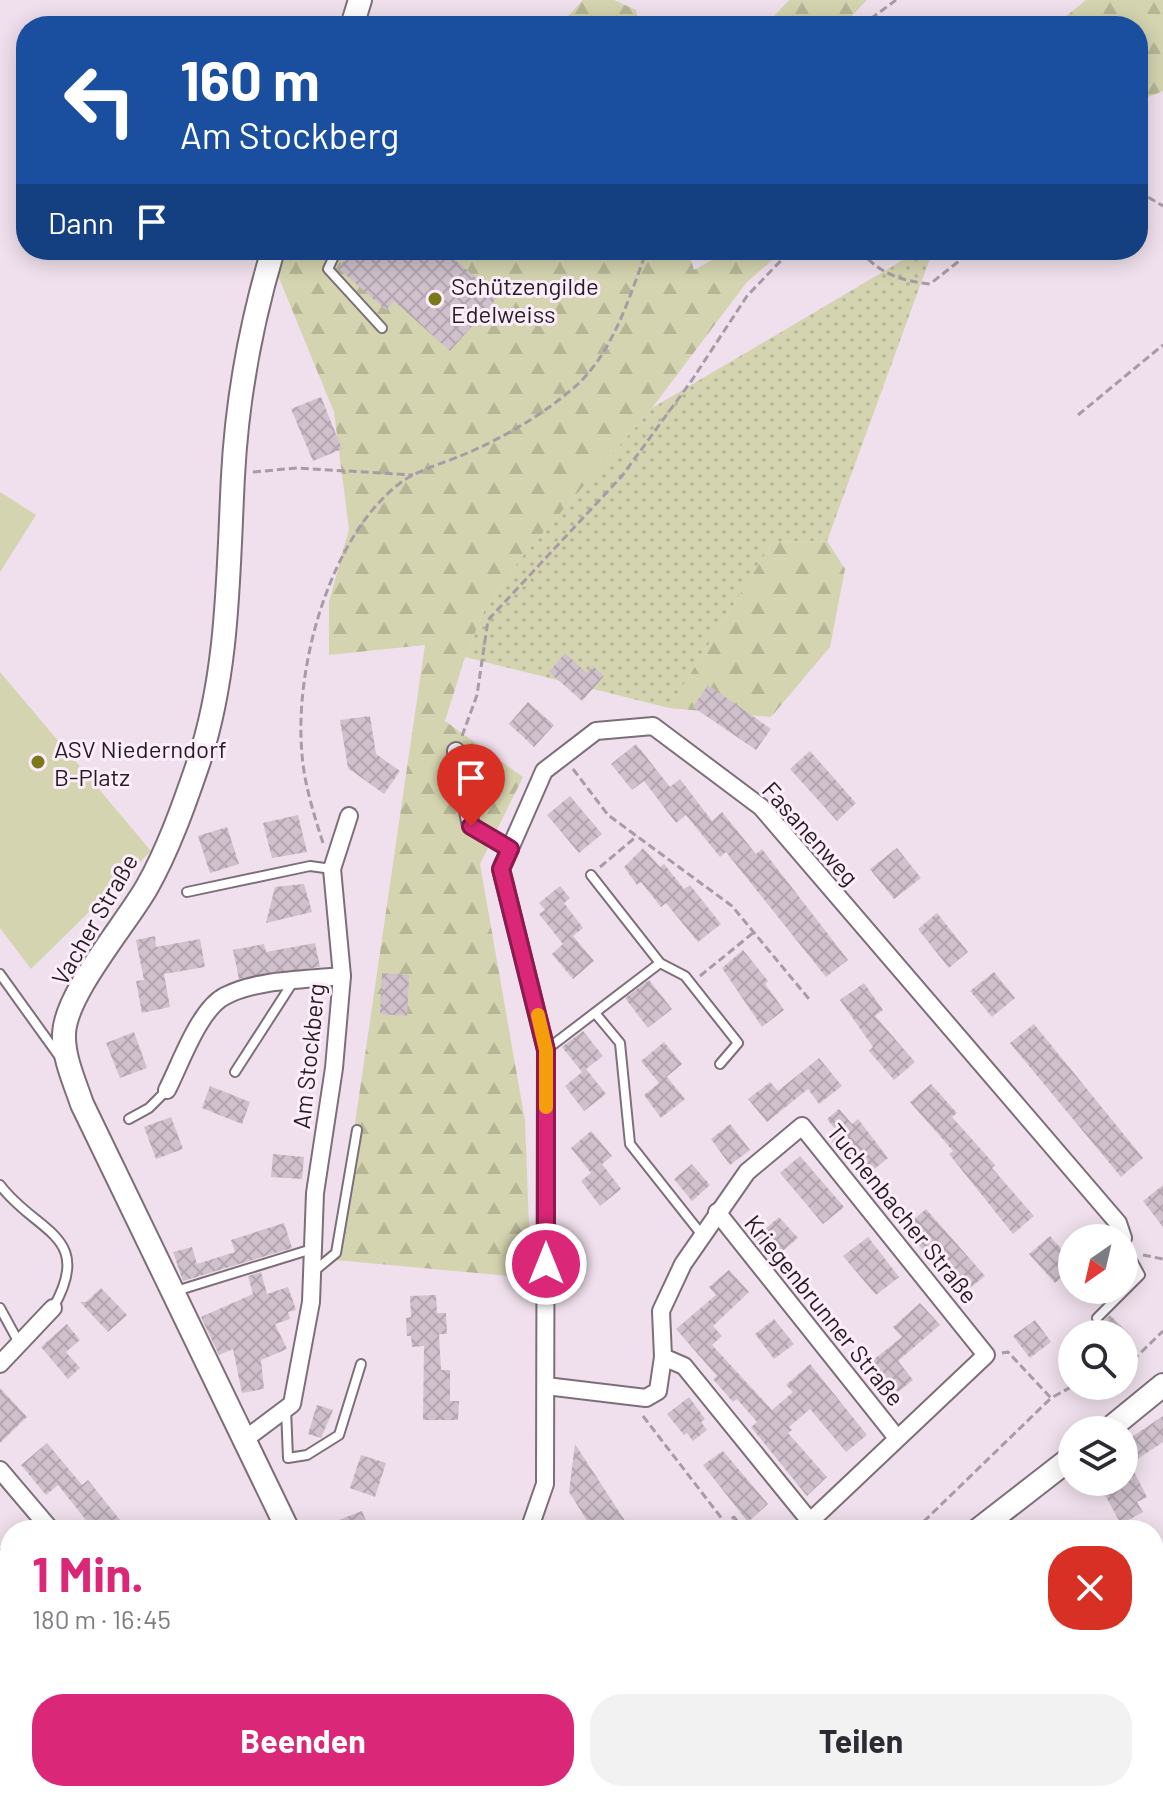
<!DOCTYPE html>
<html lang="de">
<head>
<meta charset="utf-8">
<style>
	body { margin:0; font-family:Barlow,sans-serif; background:#f2f2f3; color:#2b2b33; height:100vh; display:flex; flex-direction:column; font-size:30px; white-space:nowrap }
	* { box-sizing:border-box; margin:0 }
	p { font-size:26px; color:#7c7c81 }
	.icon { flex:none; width:44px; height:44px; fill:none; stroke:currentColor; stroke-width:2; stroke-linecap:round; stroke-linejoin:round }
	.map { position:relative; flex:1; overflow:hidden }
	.sheet { position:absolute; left:0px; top:1520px; width:1164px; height:282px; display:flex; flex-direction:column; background:#fff; border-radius:32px 32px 0 0; box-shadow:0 4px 20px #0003 }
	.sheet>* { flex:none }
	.banner { position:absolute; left:16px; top:16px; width:1132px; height:244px; border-radius:32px; box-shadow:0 4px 20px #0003; background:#1a4fa0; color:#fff; overflow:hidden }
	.needle { width:52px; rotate:214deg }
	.controls { position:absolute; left:1058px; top:1224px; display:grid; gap:16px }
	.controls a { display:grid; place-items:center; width:80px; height:80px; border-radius:50%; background:#fff; box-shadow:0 4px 20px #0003; font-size:40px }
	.pin { position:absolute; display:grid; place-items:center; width:68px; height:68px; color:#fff; margin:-82px -34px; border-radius:50% 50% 50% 0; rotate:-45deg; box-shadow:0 0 8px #0007 }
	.pin .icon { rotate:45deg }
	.me { position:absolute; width:88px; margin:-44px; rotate:0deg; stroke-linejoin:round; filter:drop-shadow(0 0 6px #0008) }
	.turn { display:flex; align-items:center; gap:28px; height:168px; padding:0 32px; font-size:36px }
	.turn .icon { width:104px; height:104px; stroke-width:2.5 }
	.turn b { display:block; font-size:56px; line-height:68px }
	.then { display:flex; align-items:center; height:76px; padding:0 32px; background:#0003; gap:16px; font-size:30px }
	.round { display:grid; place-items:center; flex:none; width:84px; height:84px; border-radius:32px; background:#f2f2f3 }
	.overview { display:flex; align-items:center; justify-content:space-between; height:136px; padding:0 32px }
	h1 { font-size:48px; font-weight:700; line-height:60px; color:#db2777 }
	.action { display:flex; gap:16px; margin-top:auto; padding:16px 32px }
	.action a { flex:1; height:92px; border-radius:32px; background:#db2777; color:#fff; font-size:32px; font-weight:700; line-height:92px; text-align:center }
	.action a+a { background:#f2f2f3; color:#2b2b33 }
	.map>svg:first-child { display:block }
	.built { fill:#e9d3e5 }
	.grass { fill:url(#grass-dots) }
	.forest { fill:url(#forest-firs) }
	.park { fill:#d4d4b0 }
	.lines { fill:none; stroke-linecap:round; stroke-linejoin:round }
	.stream { stroke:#ac83a5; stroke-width:5 }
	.building { fill:url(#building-cross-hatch) }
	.lane-casing { stroke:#7d6f7a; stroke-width:12 }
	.street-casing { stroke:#7d6f7a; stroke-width:20 }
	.secondary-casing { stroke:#7d6f7a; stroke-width:26 }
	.path { stroke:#a89ba5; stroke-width:3; stroke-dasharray:8 4; stroke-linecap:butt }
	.lane { stroke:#fff; stroke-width:8 }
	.street { stroke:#fff; stroke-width:16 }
	.secondary { stroke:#fff; stroke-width:22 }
	.route-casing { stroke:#8e194d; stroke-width:20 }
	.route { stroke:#db2777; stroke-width:14 }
	.slow { stroke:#f59e0b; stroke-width:14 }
	.poi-dot { fill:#7b781d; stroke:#fdedfa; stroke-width:3 }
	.labels { text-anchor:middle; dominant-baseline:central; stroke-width:6; stroke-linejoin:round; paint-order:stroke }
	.poi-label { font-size:24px; fill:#241e23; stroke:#fdedfa; text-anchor:start }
	.street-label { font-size:24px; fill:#241e23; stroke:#fdedfa }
</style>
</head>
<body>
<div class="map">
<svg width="1163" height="1801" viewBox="0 0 1163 1801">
	<defs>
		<pattern id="grass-dots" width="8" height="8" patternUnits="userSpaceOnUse" patternTransform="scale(2)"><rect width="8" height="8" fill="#d4d4b0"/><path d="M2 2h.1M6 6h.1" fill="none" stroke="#b6b697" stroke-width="1.8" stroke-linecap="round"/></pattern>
		<pattern id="forest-firs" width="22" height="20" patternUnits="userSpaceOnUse" patternTransform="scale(2)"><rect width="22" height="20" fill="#d4d4b0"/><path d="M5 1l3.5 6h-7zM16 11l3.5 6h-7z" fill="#b6b697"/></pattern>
		<pattern id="building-cross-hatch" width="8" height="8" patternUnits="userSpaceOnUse" patternTransform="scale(2)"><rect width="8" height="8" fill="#cfc0cc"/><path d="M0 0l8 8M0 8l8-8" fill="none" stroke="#b2a5af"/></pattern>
	</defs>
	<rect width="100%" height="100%" fill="#f0e0ed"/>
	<polygon class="built" points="1154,1573 1163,1574 1163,1801 693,1801 704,1792 1154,1792"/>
	<g class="grass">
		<polygon points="920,250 933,250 827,541 773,542 669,708 465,657 484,611 520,559 652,408"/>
		<polygon points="0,1588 10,1590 10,1792 400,1792 408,1801 0,1801"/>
	</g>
	<g class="forest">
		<polygon points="583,0 614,0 636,10 640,26 559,26"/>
		<polygon points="789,0 867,0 842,26 765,26"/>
		<polygon points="1086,0 1163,0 1163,91 1138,101 1138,26 1054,26"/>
		<polygon points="284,250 688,250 694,270 730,250 784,250 747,282 652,408 520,559 484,611 465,657 445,721 523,777 480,864 525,1121 531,1278 335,1260 425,645 329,655 329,602 349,529 334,412 277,273"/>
		<polygon points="827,541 845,569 830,647 771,717 669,708 773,542"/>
	</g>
	<g class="park">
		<polygon points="0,492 36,515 0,572"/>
		<polygon points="0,672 151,851 31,969 0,928"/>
	</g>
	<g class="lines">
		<polyline class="stream" points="6,1801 10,1791"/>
	</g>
	<g class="building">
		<polygon points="354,250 444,250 498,297 450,351 394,301 386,310 338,268"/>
		<polygon points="321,397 342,449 313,461 291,409"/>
		<polygon points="565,653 587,673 593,666 604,676 582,701 549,672"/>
		<polygon points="708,685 771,729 756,750 693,707"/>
		<polygon points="528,702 554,725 534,747 509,724"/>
		<polygon points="370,716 376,754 400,771 384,794 348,768 340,720"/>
		<polygon points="636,744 670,787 680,779 712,821 722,812 756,854 762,849 848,960 826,977 726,852 720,857 686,815 676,823 644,781 632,790 611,764"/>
		<polygon points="810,751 856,803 837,821 790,769"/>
		<polygon points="570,796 602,834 579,853 547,815"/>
		<polygon points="298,815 307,852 272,858 263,823"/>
		<polygon points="227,827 239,864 210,873 198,836"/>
		<polygon points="643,848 660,867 664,864 684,889 690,885 721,924 698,942 666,903 661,907 641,882 637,885 624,867"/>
		<polygon points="897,848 921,878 894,899 870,869"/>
		<polygon points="304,884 312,912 266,923 275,887"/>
		<polygon points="560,886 570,898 564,903 583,928 573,936 594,961 573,979 552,954 563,944 539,914 545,910 539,903"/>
		<polygon points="937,913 968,952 949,968 918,929"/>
		<polygon points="155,936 156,947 200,939 205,967 164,974 170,1007 142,1013 136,981 144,980 136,940"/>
		<polygon points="315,943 320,967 239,979 233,950 264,944 266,952"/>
		<polygon points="743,950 768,981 765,984 784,1010 762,1027 722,968"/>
		<polygon points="994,972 1015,998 992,1017 970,991"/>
		<polygon points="382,973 409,975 407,1016 380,1014"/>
		<polygon points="649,980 672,1009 648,1028 625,998"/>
		<polygon points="864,983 883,1010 875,1016 915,1062 894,1080 869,1051 873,1047 840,1000"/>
		<polygon points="1034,1024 1143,1158 1121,1177 1010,1043"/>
		<polygon points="583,1031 603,1056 586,1069 606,1094 584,1111 565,1086 582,1072 562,1047"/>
		<polygon points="134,1032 147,1068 120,1078 106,1043"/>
		<polygon points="664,1042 682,1064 663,1080 667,1077 685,1099 661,1118 644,1095 659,1083 641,1061"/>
		<polygon points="819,1058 842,1086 819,1104 808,1089 767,1122 748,1099 770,1082 778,1091"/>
		<polygon points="931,1084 957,1113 952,1117 995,1165 992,1168 1034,1216 1013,1234 949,1154 953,1151 910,1102"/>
		<polygon points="210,1086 250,1102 242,1124 202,1108"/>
		<polygon points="839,1109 852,1124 858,1119 888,1158 862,1179 831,1140 839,1134 827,1119"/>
		<polygon points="171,1117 183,1149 156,1159 144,1127"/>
		<polygon points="730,1124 750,1150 730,1165 711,1139"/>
		<polygon points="591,1131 612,1156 602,1164 621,1189 600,1206 581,1181 591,1173 571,1148"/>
		<polygon points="273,1154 304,1157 302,1179 271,1177"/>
		<polygon points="800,1156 844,1207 823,1224 780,1173"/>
		<polygon points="692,1164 710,1185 692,1201 674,1179"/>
		<polygon points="1163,1185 1163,1227 1143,1201"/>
		<polygon points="926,1209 985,1276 959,1297 905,1227"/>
		<polygon points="779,1217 798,1238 773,1259 755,1238"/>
		<polygon points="284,1223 292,1248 183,1281 173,1252 192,1247 197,1264 235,1252 231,1240"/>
		<polygon points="1050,1236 1072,1261 1072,1268 1055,1283 1029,1254"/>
		<polygon points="868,1237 899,1277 876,1295 843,1256"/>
		<polygon points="729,1270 749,1292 713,1326 722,1336 712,1345 772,1410 793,1392 786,1385 810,1364 867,1435 846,1452 810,1409 789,1427 792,1430 788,1433 827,1477 807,1496 751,1427 757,1422 737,1399 733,1402 713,1379 717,1376 676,1329 716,1295 709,1287"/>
		<polygon points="261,1272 267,1294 288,1287 296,1310 288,1312 290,1319 275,1324 287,1349 261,1360 264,1389 242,1393 233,1349 219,1355 201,1317 253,1294 248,1276"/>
		<polygon points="101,1288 127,1315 108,1332 80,1302 86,1302"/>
		<polygon points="436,1295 437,1313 446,1313 447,1334 439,1334 441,1370 450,1370 450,1401 459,1401 458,1420 423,1420 424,1346 412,1347 411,1336 407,1336 406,1318 411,1317 410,1296"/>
		<polygon points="920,1303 940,1325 898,1361 913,1380 888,1400 863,1368 902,1337 893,1327"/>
		<polygon points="1110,1315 1129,1334 1079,1334 1092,1322 1100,1324"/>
		<polygon points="774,1319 794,1344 774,1359 755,1334"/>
		<polygon points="1035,1320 1051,1342 1030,1358 1013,1336"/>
		<polygon points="67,1324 80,1340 66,1352 80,1368 68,1379 41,1347"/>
		<polygon points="0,1388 27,1417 0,1443"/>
		<polygon points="689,1397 705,1419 701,1422 707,1430 693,1441 687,1433 684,1435 667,1414"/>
		<polygon points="317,1405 333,1410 321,1438 308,1434"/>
		<polygon points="1163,1416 1163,1442 1130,1464 1147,1497 1137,1502 1143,1512 1121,1524 1100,1486 1124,1482 1124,1442"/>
		<polygon points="47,1443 82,1485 88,1480 120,1520 107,1530 94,1530 58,1485 46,1495 21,1465"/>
		<polygon points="575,1444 631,1530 593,1530 569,1492"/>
		<polygon points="723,1451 768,1504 748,1522 703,1465"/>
		<polygon points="361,1455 386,1463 375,1497 350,1488"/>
		<polygon points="362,1511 370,1530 315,1530 315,1529"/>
	</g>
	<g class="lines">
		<g class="lane-casing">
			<g id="lane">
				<polyline points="337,250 328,269 382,328"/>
				<polyline points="591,875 660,963 685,976 738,1043 720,1064"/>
				<polyline points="187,892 310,866 332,869"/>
				<polyline points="0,974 59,1056"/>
				<polyline points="595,1013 620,1043 630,1144 702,1235"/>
				<polyline points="546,1050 660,963"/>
				<polyline points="235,1072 293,982"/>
				<polyline points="129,1119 149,1108 167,1090"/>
				<path d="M 0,1185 C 36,1233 95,1235 53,1308"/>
				<polyline points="313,1272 336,1253 357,1130"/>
				<polyline points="176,1291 312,1249"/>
				<polyline points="0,1308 18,1341"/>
				<polyline points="1097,1318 1140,1275 1127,1251"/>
				<polyline points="286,1409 288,1458 307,1455 339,1435 361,1364"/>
				<polyline points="1154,1684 1163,1693"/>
				<polyline points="1105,1792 1113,1801"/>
			</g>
		</g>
		<g class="street-casing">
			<g id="street">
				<polyline points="456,751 471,826 510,849"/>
				<path d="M 167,1090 C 180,1065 199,1009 225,996 C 258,979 305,980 342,976"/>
				<polyline points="717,1212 897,1438"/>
				<polyline points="663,1357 684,1366 809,1520"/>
				<polyline points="0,1364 53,1308"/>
				<polyline points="546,1386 646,1398 658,1391 663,1357 661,1311 683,1264 747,1172 802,1126 986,1355 801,1530"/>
				<polyline points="244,1440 292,1404 311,1302 315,1193 334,1068 342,976 332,869 349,816"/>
				<polyline points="0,1470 51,1530"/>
				<polyline points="529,1530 545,1484 546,1050 501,869 544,771 596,731 653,726 761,807 1118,1223 1123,1238"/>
				<polyline points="0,1559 10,1559"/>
			</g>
		</g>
		<g class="secondary-casing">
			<g id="secondary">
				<polyline points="352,26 360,0"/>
				<path d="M 273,250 C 251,323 237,400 233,476 C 228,572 229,672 198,764 C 184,805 168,850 147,887 C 126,924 65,994 64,1034 C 63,1057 75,1083 82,1104 L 288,1530"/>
				<polyline points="1108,1430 1163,1385"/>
				<polyline points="978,1530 1072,1457"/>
				<polyline points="452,1792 458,1801"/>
				<polyline points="682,1801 693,1792"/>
			</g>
		</g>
		<g class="path">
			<polyline points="861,26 896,0"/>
			<polyline points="1138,191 1163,206"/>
			<path d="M 860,250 C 878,273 901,281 930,284 L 973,250"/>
			<polyline points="1078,415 1163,345"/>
			<polyline points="253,472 297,468 413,475"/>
			<polyline points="462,736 477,695 488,620 622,476 692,380 747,296 791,250"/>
			<polyline points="573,769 608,815 732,906 809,999"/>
			<path d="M 323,843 C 314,815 304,783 302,754 C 294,669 329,538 399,484 C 416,470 445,463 465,454 C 505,437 546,413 578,384 C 614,350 630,295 647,250"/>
			<polyline points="600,867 637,836"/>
			<polyline points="700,976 753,933"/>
			<polyline points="1143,1255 1163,1259"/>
			<polyline points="1002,1353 1008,1352 1051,1398 1073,1386"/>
			<polyline points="1124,1369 1163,1331"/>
			<polyline points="643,1416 726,1524 734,1517 744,1530"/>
			<polyline points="915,1530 1051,1398"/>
			<polyline points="426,1792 433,1801"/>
		</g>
		<use href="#lane" class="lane"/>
		<use href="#street" class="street"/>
		<use href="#secondary" class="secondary"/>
	</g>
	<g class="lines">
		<g class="route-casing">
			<polyline id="route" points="471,826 510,849 501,869 546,1050 546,1264"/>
		</g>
		<use href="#route" class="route"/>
		<polyline class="slow" points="538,1015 546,1050 546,1107"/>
	</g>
	<g class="poi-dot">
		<circle cx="435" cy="299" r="8"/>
		<circle cx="38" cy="762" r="8"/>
	</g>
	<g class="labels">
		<g class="poi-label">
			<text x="451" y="285">Schützengilde<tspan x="451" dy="28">Edelweiss</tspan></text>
			<text x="54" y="748">ASV Niederndorf<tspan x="54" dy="28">B-Platz</tspan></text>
		</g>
		<g class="street-label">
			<text transform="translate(811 833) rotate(48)">Fasanenweg</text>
			<text transform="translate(94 919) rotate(-60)">Vacher Straße</text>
			<text transform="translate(308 1056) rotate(-84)">Am Stockberg</text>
			<text transform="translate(903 1213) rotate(51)">Tuchenbacher Straße</text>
			<text transform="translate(825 1310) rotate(51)">Kriegenbrunner Straße</text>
		</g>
	</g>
</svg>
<div class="controls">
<a><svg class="needle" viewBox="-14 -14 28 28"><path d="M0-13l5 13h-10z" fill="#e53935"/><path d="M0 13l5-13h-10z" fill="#7c7c81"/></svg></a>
<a><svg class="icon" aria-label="search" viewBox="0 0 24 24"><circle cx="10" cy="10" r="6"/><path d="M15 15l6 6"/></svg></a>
<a><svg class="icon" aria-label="layers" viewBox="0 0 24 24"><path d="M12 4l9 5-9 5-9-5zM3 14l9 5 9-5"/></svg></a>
</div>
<div class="pin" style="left:471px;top:826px;background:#d93025"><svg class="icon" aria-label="arrive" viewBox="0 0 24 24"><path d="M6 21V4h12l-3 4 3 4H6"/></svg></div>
<svg class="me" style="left:546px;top:1264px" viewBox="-20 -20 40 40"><circle r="17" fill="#db2777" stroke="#fff" stroke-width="3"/><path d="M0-11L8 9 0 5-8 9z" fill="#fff"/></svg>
<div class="banner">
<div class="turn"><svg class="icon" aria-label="left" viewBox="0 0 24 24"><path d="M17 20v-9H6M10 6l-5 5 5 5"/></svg><div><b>160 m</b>Am Stockberg</div></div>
<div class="then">Dann<svg class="icon" aria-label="arrive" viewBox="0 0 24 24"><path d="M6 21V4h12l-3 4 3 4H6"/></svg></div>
</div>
<section class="sheet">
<div class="overview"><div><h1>1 Min.</h1><p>180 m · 16:45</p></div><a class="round" style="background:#d93025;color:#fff"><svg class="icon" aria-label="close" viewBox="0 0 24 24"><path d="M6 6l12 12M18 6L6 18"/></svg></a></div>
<div class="action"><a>Beenden</a><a>Teilen</a></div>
</section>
</div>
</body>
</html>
